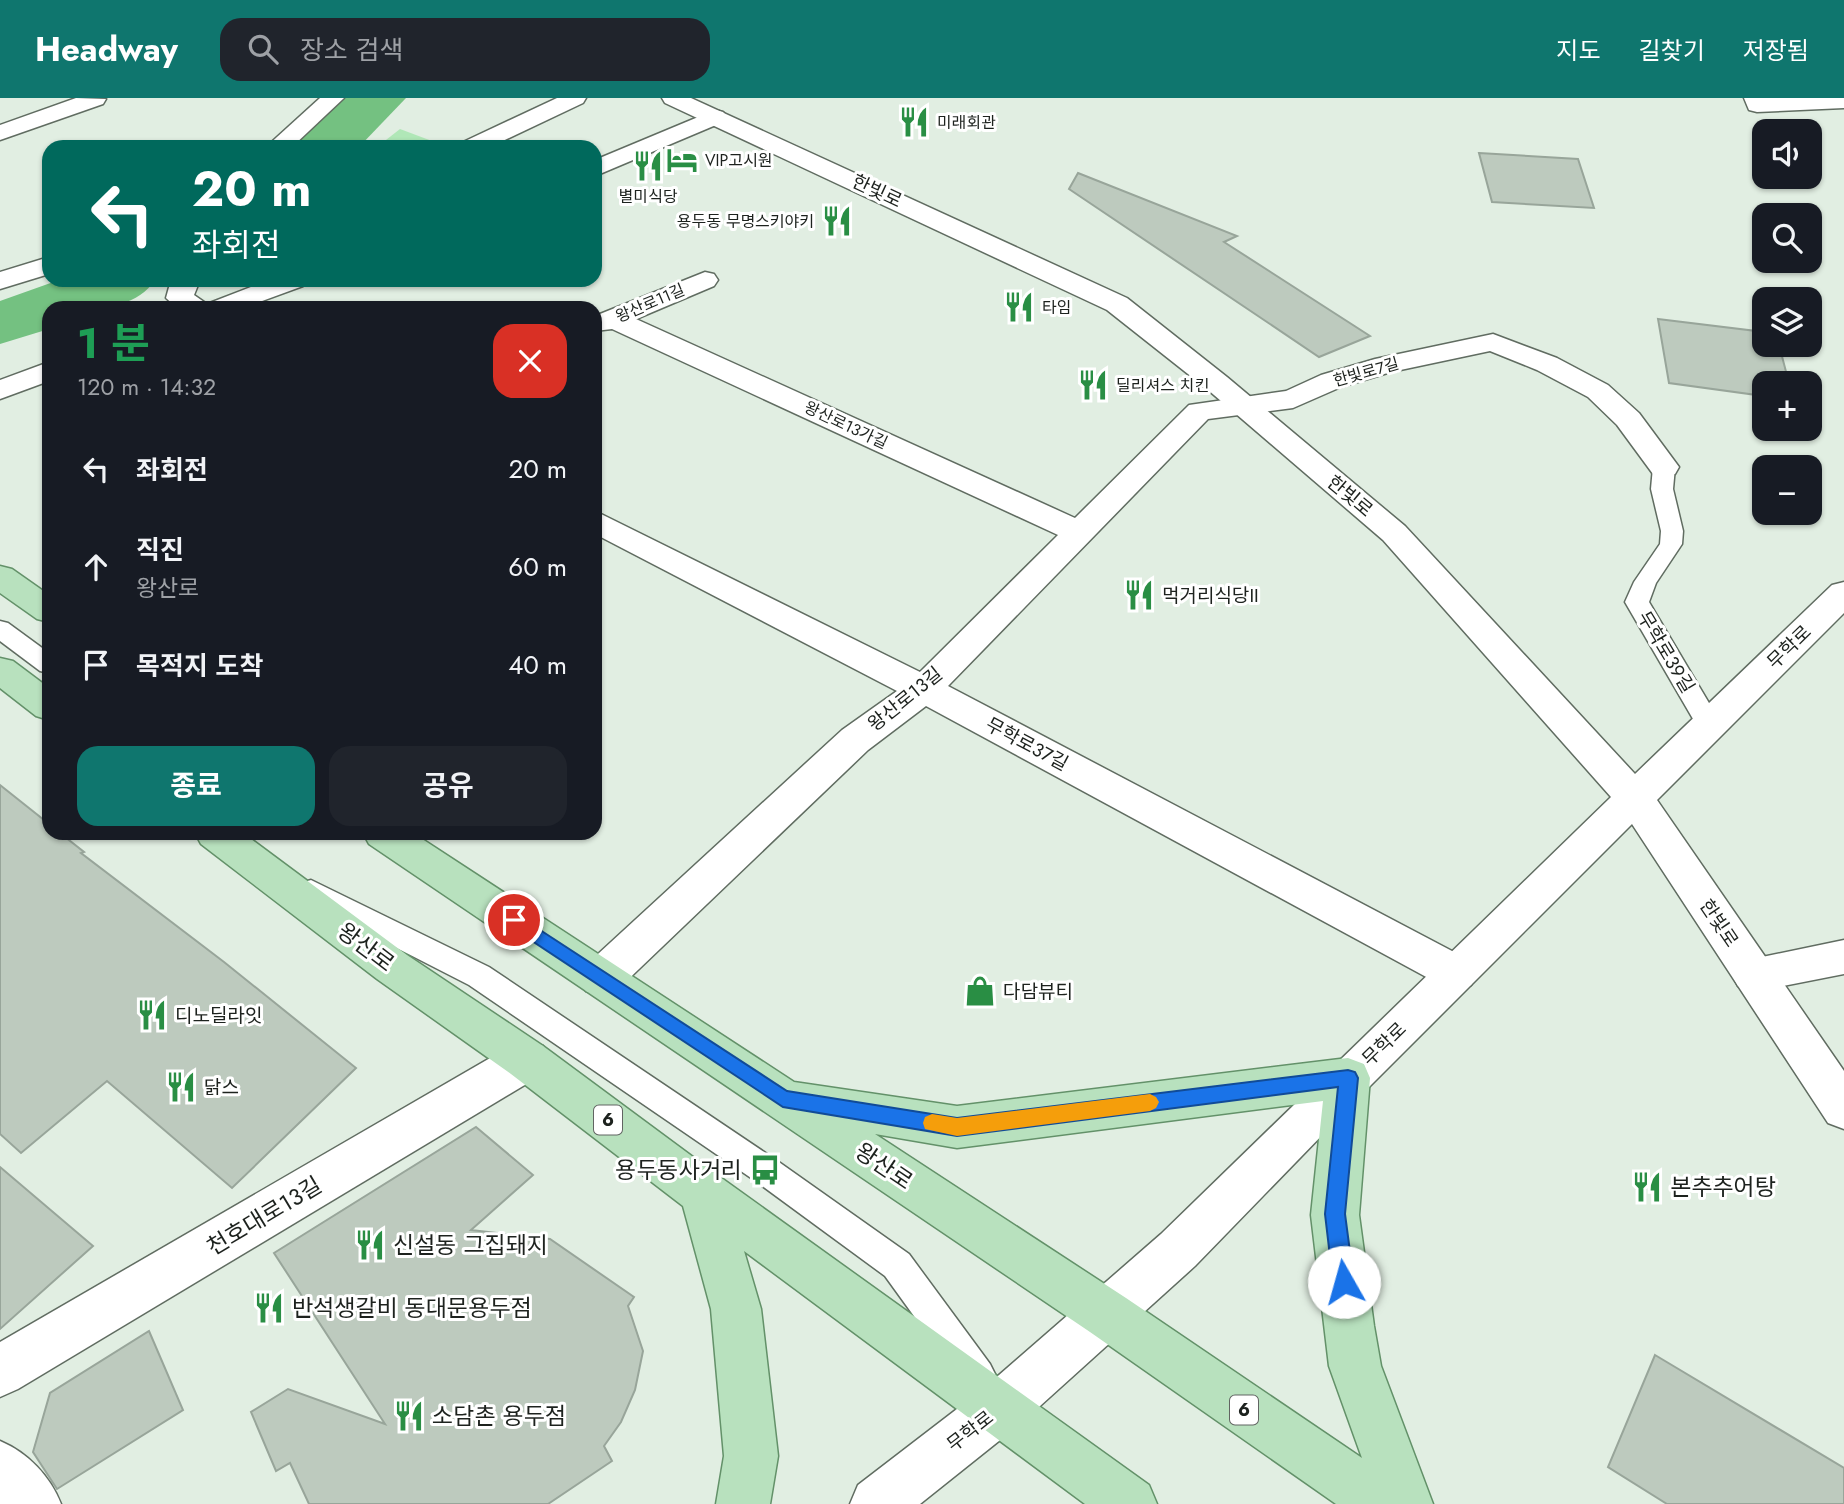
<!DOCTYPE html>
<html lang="ko">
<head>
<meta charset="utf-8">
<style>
	body { margin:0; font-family:Jost,"Noto Sans KR",sans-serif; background:#20242c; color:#f1f3f6; height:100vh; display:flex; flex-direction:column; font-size:26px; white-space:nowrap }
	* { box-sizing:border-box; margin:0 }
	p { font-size:23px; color:#9ea1a6 }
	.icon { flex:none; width:38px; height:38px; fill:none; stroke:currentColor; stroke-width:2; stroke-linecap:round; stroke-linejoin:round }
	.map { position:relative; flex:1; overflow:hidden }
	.drawer { position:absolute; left:42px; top:203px; width:560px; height:539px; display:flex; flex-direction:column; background:#171b24; border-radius:21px; box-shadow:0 2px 5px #0004 }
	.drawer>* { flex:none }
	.guide { position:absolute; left:42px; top:42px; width:560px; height:147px; border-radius:21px; box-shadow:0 2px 5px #0004; background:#00695c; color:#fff; overflow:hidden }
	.tools { position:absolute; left:1752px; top:21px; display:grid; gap:14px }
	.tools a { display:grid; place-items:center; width:70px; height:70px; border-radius:14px; background:#171b24; box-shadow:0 2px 5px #0004; font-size:35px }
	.pin { position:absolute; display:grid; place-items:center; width:60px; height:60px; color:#fff; margin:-30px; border:4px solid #fff; border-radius:50%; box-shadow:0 2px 7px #0007 }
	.me { position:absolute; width:77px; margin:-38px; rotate:353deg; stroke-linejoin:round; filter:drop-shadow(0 0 5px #0008) }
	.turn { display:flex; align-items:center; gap:24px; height:147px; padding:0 35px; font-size:32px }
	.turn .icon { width:91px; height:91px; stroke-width:2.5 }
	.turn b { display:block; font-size:49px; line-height:60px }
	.round { display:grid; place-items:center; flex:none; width:74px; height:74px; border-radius:21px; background:#20242c }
	.overview { display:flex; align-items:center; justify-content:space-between; height:119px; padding:0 35px }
	h1 { font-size:42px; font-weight:700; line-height:52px; color:#1e9e55 }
	.button { display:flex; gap:14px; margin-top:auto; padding:14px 35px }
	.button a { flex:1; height:80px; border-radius:21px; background:#0f766e; color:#fff; font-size:28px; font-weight:700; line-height:80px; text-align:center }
	.button a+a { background:#20242c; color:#f1f3f6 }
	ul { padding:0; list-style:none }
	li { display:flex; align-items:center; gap:21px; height:98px; padding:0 35px }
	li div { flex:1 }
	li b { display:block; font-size:26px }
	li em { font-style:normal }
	header { display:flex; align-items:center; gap:42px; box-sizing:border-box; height:98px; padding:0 35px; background:#0f766e; color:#fff }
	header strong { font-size:33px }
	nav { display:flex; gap:38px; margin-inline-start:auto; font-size:24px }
	.search { width:490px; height:63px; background:#20242c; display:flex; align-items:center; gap:18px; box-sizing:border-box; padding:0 24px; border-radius:21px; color:#9ea1a6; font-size:26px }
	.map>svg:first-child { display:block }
	.green { fill:#b0e7b7 }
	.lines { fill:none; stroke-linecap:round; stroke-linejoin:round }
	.river { fill:#74c181; fill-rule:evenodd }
	.building { fill:#bdcabe; stroke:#98a59a; stroke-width:2 }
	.lane-casing { stroke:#606c61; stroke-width:3 }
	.street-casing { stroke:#606c61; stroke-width:3 }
	.secondary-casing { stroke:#606c61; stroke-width:3 }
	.primary-casing { stroke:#639169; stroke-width:3 }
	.lane { fill:#fff; fill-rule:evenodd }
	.street { fill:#fff; fill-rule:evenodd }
	.secondary { fill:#fff; fill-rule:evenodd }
	.primary { fill:#b8e1be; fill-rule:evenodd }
	.route { fill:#1a73e8; stroke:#114b97; stroke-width:2 }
	.slow { fill:#f59e0b }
	.labels { text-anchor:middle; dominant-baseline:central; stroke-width:6; stroke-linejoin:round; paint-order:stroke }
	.far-poi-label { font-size:16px; fill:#1d221e; stroke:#fff; text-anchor:start }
	.far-street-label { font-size:16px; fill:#1d221e; stroke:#fff }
	.shield { fill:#fff; stroke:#616462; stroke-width:2 }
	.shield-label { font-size:18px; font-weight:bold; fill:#1d221e }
	.street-label { font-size:19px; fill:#1d221e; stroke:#fff }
	.poi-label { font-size:19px; fill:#1d221e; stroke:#fff; text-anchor:start }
	.near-street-label { font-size:23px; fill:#1d221e; stroke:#fff }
	.near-poi-label { font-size:23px; fill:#1d221e; stroke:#fff; text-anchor:start }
</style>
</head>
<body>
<header>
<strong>Headway</strong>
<div class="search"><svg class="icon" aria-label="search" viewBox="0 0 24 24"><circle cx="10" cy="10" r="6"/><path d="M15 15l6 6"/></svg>장소 검색</div>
<nav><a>지도</a><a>길찾기</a><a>저장됨</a></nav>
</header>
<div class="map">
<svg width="1844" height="1406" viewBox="0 0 1844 1406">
	<rect width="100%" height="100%" fill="#e1eee2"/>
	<polygon class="green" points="400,31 448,49 377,49"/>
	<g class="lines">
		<g class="river">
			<polygon points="345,0 406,0 359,49 296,49 304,37"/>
			<path d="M 59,182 L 155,182 C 132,216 86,210 49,210 L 49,231 L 0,246 L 0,203 Z"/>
		</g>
	</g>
	<g class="building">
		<polygon points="1479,55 1578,61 1594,110 1492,104"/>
		<polygon points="1078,75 1237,138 1224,144 1370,238 1319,259 1069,91"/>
		<polygon points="1658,221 1764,234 1764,247 1779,247 1789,285 1764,285 1764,298 1669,285"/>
		<polygon points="0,687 49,726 49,735 60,735 84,754 81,755 224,864 356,970 232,1090 107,983 21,1055 0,1036"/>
		<polygon points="476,1029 533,1077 471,1132 550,1141 634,1199 628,1208 643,1253 635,1292 621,1324 604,1348 612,1363 548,1406 309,1406 290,1365 276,1373 251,1314 288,1291 385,1326 274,1155"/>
		<polygon points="0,1069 93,1148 0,1231"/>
		<polygon points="149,1233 183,1312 57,1391 33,1354 50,1295"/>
		<polygon points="1655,1257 1844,1370 1844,1406 1667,1406 1608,1369"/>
	</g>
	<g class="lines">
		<g class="lane-casing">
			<g id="lane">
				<polygon points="1664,363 1675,369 1673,391 1683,433 1682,446 1656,485 1649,504 1722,627 1718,633 1709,636 1700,633 1625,504 1634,484 1660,446 1661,433 1651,391 1653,369"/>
				<polygon points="0,523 8,525 49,555 49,575 40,573 0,543"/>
				<polygon points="311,782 489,869 776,1062 909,1156 990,1266 996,1278 990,1290 978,1296 966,1290 885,1178 754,1082 469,887 301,801 297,793 301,785"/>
			</g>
		</g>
		<g class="street-casing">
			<g id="street">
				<polygon points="76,0 106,1 103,6 0,42 0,27"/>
				<polygon points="320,0 344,0 292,49 266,49"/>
				<polygon points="557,0 586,0 583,5 490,49 459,49 463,44"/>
				<polygon points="1744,0 1844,0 1844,10 1757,14 1749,12"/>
				<polygon points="715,12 723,14 727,19 723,24 595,78 595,62"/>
				<polygon points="49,159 49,176 0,191 0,174"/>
				<polygon points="705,174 714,176 718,182 714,188 636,221 1075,420 1189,307 1286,293 1321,277 1375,261 1493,236 1557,260 1608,287 1639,315 1679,369 1675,376 1664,378 1653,376 1617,327 1588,299 1537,272 1490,253 1391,274 1341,289 1293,310 1208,321 948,588 1471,863 1477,875 1471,887 1456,893 1441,887 926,608 868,652 616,893 601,898 586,893 580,880 586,867 842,632 897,593 595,436 595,413 920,574 1058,437 612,231 595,233 595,218"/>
				<polygon points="171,182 200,182 194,197 207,206 269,182 307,182 303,188 243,210 177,210 166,200"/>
				<polygon points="49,264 49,283 0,301 0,282"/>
				<polygon points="1844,842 1844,876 1753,894 1738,888 1732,876 1738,864"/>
				<polygon points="527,943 543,948 549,962 543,976 18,1291 0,1299 0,1244 511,948"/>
				<path d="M 0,1343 C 28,1355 50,1378 61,1406 L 0,1406 Z"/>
			</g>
		</g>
		<g class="secondary-casing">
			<polygon id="secondary" points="662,0 691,0 1127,200 1227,279 1405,428 1635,676 1832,487 1844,484 1844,515 1657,702 1844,973 1844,1031 1828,1025 1632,726 1364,994 1195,1168 1019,1327 920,1406 850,1406 858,1387 983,1291 1161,1136 1611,699 1383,442 1207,291 1107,212 665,5"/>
		</g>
		<g class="primary-casing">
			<g id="primary">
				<polygon points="0,468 12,471 49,497 49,524 37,521 0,495"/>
				<polygon points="0,560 13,563 49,590 49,622 36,618 0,590"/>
				<polygon points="195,735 243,735 407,857 543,948 720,1079 1149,1387 1157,1406 1085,1406 744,1153 761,1211 778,1358 770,1406 716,1406 724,1358 711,1211 683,1108 511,976 377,881 201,746"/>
				<path d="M 363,735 L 413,735 L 794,984 L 957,1008 L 1348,960 L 1364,966 L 1370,980 L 1359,1117 L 1374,1228 L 1381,1268 L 1433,1406 L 1336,1406 L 1090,1234 L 369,746 ZM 1323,1003 L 1311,1117 L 1329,1268 L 1362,1360 L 1126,1200 L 875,1036 L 957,1050 Z"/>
			</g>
		</g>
		<use href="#lane" class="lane"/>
		<use href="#street" class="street"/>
		<use href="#secondary" class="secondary"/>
		<use href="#primary" class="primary"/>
	</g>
	<polygon class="route" points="514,815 787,993 957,1020 1348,972 1355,974 1358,980 1345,1116 1354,1184 1351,1191 1344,1193 1336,1191 1333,1184 1325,1116 1338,989 957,1038 783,1009 508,827 505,822"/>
	<polygon class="slow" points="1150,996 1156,999 1159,1004 1156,1010 1150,1013 957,1038 925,1031 923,1025 925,1019 932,1016 957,1020"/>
	<defs>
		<g id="restaurant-bare" transform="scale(2.415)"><path d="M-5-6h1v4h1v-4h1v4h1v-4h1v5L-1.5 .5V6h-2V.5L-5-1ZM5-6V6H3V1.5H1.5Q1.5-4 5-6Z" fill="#298e44" stroke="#fff" stroke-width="2.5" paint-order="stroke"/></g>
		<g id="hotel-bare" transform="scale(2.415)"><path d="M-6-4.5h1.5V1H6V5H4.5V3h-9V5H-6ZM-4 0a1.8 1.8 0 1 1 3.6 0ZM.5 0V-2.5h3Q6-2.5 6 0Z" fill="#298e44" stroke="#fff" stroke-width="2.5" paint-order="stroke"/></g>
		<g id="shop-bare" transform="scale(2.415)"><path d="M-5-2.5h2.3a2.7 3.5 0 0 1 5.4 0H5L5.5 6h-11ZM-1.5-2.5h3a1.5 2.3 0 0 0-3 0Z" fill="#298e44" stroke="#fff" stroke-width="2.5" paint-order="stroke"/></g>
		<g id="bus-bare" transform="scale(2.415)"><path d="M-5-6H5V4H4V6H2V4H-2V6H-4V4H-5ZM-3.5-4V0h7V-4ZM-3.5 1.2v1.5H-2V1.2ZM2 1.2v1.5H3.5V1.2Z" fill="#298e44" stroke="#fff" stroke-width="2.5" paint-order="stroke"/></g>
	</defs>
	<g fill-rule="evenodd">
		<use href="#restaurant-bare" x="914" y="24"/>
		<use href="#hotel-bare" x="682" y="62"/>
		<use href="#restaurant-bare" x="648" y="68"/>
		<use href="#restaurant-bare" x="837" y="123"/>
		<use href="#restaurant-bare" x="1019" y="209"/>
		<use href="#restaurant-bare" x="1093" y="287"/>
		<use href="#restaurant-bare" x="1139" y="497"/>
		<use href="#shop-bare" x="980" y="893"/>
		<use href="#restaurant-bare" x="152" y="917"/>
		<use href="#restaurant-bare" x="181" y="989"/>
		<use href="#bus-bare" x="765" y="1072"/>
		<use href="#restaurant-bare" x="1647" y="1089"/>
		<use href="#restaurant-bare" x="370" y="1147"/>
		<use href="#restaurant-bare" x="269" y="1210"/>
		<use href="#restaurant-bare" x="409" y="1318"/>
	</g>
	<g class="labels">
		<g class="far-poi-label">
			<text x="937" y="24">미래회관</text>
			<text x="705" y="62">VIP고시원</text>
			<text x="648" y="98" text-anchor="middle">별미식당</text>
			<text x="814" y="123" text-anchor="end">용두동 무명스키야키</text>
			<text x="1042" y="209">타임</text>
			<text x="1116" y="287">딜리셔스 치킨</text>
		</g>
		<g class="far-street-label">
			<text transform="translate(650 205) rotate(-23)">왕산로11길</text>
			<text transform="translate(1366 274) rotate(-16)">한빛로7길</text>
			<text transform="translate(846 327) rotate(25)">왕산로13가길</text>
		</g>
		<g class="shield">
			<rect x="594" y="1007.5" width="28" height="29" rx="5"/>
			<rect x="1230" y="1297.5" width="28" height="29" rx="5"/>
		</g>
		<g class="shield-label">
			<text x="608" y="1022">6</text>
			<text x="1244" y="1312">6</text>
		</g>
		<g class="street-label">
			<text transform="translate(877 93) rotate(25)">한빛로</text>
			<text transform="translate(1350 398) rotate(40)">한빛로</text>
			<text transform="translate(1789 549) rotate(-44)">무학로</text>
			<text transform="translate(1666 554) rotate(59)">무학로39길</text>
			<text transform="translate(905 601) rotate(-39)">왕산로13길</text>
			<text transform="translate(1027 646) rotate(28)">무학로37길</text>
			<text transform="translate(1719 825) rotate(56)">한빛로</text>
			<text transform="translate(1384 946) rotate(-44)">무학로</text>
			<text transform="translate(970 1333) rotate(-38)">무학로</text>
		</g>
		<g class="poi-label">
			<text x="1162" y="497">먹거리식당II</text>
			<text x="1003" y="893">다담뷰티</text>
			<text x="175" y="917">디노딜라잇</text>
			<text x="204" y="989">닭스</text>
		</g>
		<g class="near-street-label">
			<text transform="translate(366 849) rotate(37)">왕산로</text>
			<text transform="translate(884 1068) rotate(34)">왕산로</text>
			<text transform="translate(264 1118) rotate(-31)">천호대로13길</text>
		</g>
		<g class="near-poi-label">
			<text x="742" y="1072" text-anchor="end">용두동사거리</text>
			<text x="1670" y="1089">본추추어탕</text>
			<text x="393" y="1147">신설동 그집돼지</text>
			<text x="292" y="1210">반석생갈비 동대문용두점</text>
			<text x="432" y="1318">소담촌 용두점</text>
		</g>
	</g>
</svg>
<div class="tools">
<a><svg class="icon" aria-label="sound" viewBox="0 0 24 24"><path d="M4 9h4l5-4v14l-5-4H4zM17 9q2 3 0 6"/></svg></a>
<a><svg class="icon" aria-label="search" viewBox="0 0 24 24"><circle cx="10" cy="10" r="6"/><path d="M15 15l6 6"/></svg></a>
<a><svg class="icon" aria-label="layers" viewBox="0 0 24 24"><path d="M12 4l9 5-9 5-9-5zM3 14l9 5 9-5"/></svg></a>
<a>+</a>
<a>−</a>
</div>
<div class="pin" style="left:514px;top:822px;background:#d93025"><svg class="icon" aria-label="arrive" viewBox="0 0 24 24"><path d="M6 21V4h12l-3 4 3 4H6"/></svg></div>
<svg class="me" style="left:1344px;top:1184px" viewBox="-20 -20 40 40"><circle r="19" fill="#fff"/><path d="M0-13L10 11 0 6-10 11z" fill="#1a73e8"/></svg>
<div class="guide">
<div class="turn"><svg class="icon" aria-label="left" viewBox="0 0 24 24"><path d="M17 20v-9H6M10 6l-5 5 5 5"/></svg><div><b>20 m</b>좌회전</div></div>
</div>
<section class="drawer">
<div class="overview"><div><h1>1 분</h1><p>120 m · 14:32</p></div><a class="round" style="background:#d93025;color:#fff"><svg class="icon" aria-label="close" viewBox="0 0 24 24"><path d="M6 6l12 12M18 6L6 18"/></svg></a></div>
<ul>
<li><svg class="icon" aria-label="left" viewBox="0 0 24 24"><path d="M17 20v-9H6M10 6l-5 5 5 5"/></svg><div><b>좌회전</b></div><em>20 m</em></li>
<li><svg class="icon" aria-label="ahead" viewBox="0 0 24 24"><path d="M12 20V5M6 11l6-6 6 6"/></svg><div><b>직진</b><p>왕산로</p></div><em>60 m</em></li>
<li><svg class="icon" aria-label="arrive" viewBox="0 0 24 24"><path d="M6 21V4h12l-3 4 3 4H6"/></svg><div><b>목적지 도착</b></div><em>40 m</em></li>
</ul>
<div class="button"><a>종료</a><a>공유</a></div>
</section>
</div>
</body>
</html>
